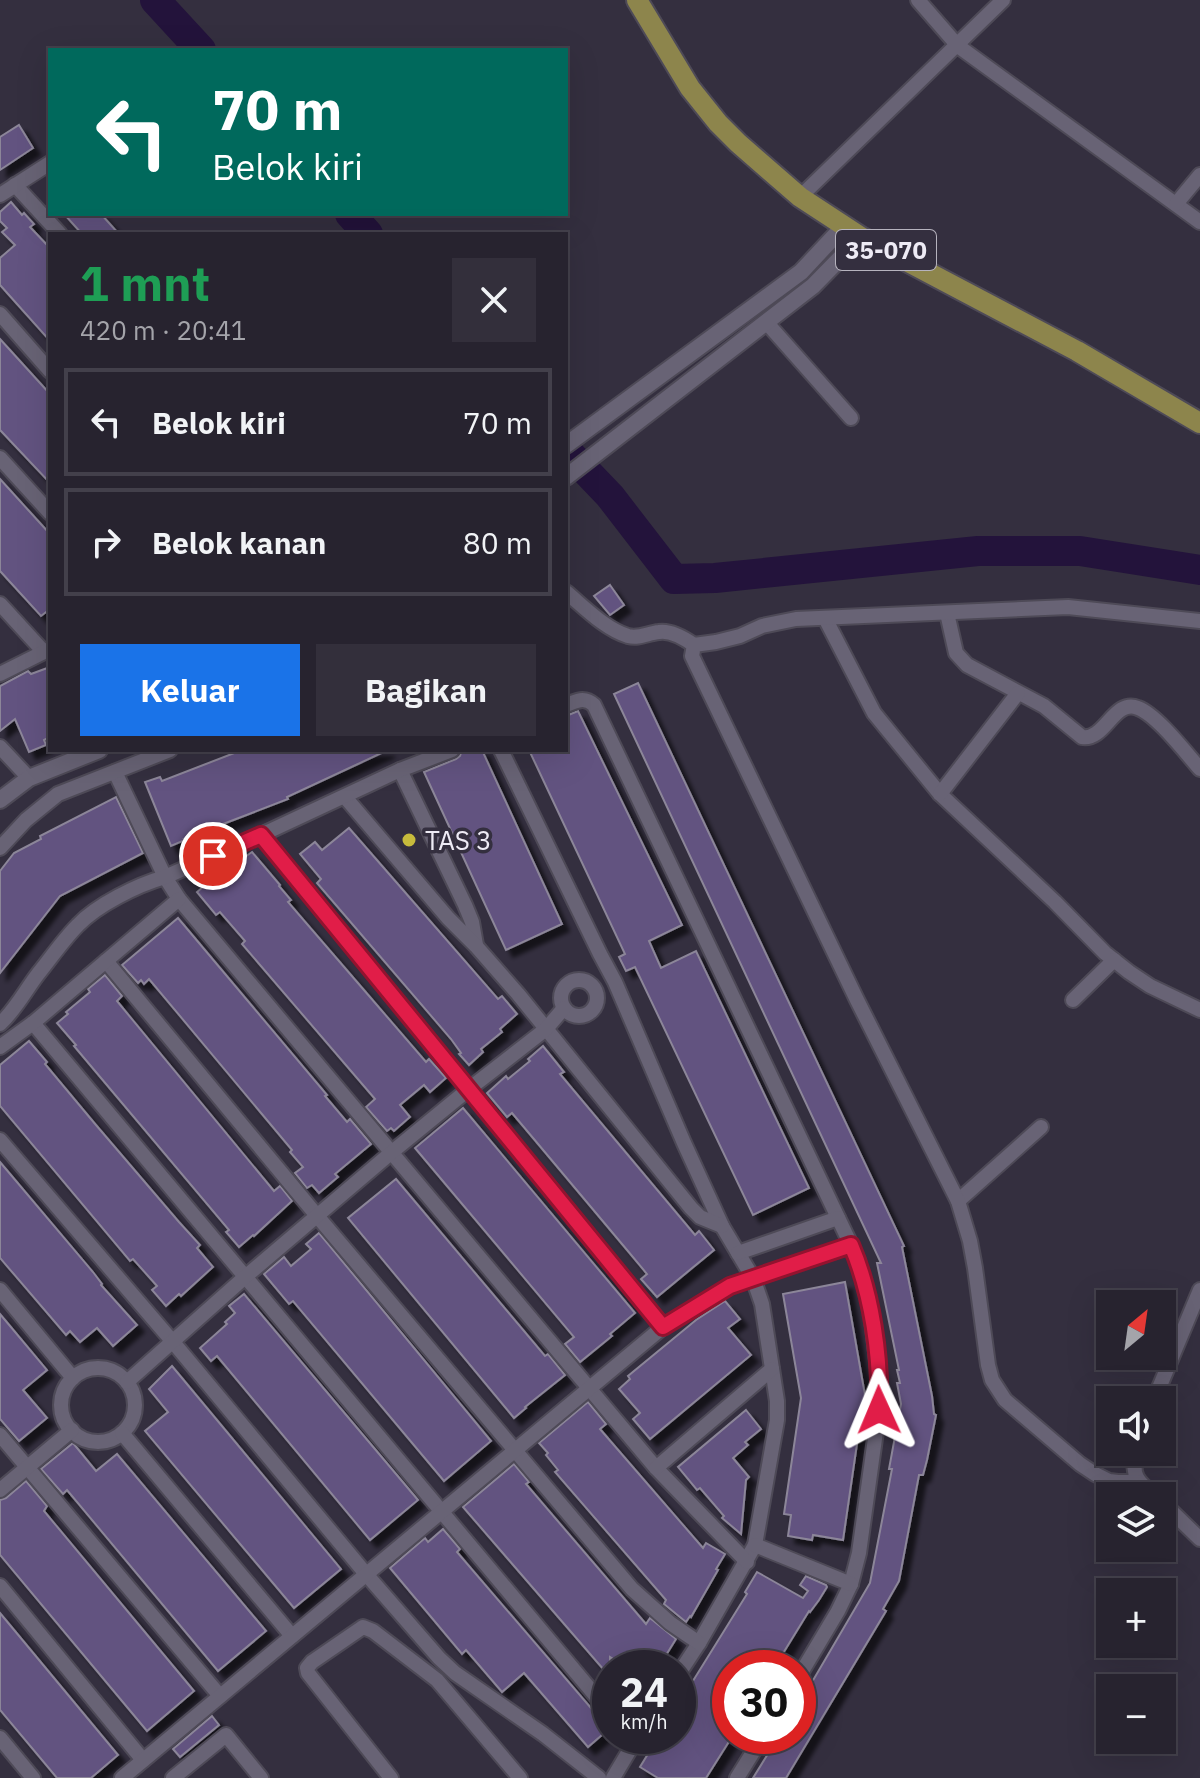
<!DOCTYPE html>
<html lang="id">
<head>
<meta charset="utf-8">
<style>
	body { margin:0; font-family:"IBM Plex Sans",sans-serif; background:#332f3b; color:#f1f3f6; height:100vh; display:flex; flex-direction:column; font-size:30px; white-space:nowrap }
	* { box-sizing:border-box; margin:0 }
	p { font-size:26px; color:#a4a4aa }
	.icon { flex:none; width:44px; height:44px; fill:none; stroke:currentColor; stroke-width:2; stroke-linecap:round; stroke-linejoin:round }
	.map { position:relative; flex:1; overflow:hidden }
	.drawer { position:absolute; left:48px; top:232px; width:520px; height:520px; display:flex; flex-direction:column; background:#27232f; border-radius:0px; box-shadow:0 8px 32px #0002,0 0 0 2px #43404b }
	.drawer>* { flex:none }
	.hud { position:absolute; left:48px; top:48px; width:520px; height:168px; border-radius:0px; box-shadow:0 8px 32px #0002,0 0 0 2px #43404b; background:#00695c; color:#fff; overflow:hidden }
	.needle { width:52px; rotate:29deg }
	.controls { position:absolute; left:1096px; top:1290px; display:grid; gap:16px }
	.controls a { display:grid; place-items:center; width:80px; height:80px; border-radius:0px; background:#27232f; box-shadow:0 8px 32px #0002,0 0 0 2px #43404b; font-size:40px }
	.speed { position:absolute; left:592px; top:1650px; display:flex; gap:16px; font-size:40px; font-weight:700; text-align:center }
	.speed>* { display:grid; place-content:center; width:104px; height:104px; border-radius:50%; background:#27232f; box-shadow:0 8px 32px #0002,0 0 0 2px #43404b; line-height:1 }
	.speed small { font-size:20px; font-weight:400 }
	.speed .limit { border:12px solid #d22; background:#fff; color:#111 }
	.pin { position:absolute; display:grid; place-items:center; width:68px; height:68px; color:#fff; margin:-34px; border:4px solid #fff; border-radius:50%; box-shadow:0 2px 8px #0007 }
	.me { position:absolute; width:88px; margin:-44px; rotate:359deg; stroke-linejoin:round; filter:drop-shadow(0 0 6px #0008) }
	.turn { display:flex; align-items:center; gap:28px; height:168px; padding:0 32px; font-size:36px }
	.turn .icon { width:104px; height:104px; stroke-width:2.5 }
	.turn b { display:block; font-size:56px; line-height:68px }
	.round { display:grid; place-items:center; flex:none; width:84px; height:84px; border-radius:0px; background:#332f3b }
	.headline { display:flex; align-items:center; justify-content:space-between; height:136px; padding:0 32px }
	h1 { font-size:48px; font-weight:700; line-height:60px; color:#1e9e55 }
	.action { display:flex; gap:16px; margin-top:auto; padding:16px 32px }
	.action a { flex:1; height:92px; border-radius:0px; background:#1a73e8; color:#fff; font-size:32px; font-weight:700; line-height:92px; text-align:center }
	.action a+a { background:#332f3b; color:#f1f3f6 }
	ul { padding:0; list-style:none }
	li { display:flex; align-items:center; gap:24px; height:108px; margin:0 16px 12px; padding:0 16px; border:4px solid #43404b; border-radius:0px }
	li div { flex:1 }
	li b { display:block; font-size:30px }
	li em { font-style:normal }
	.map>svg:first-child { display:block }
	.lines { fill:none; stroke-linecap:round; stroke-linejoin:round }
	.river { stroke:#23133b; stroke-width:30 }
	.building { fill:#625280; stroke:#8c8699; stroke-width:2; filter:url(#shadow) }
	.minor-casing { stroke:#4e4a57; stroke-width:18 }
	.tertiary-casing { stroke:#4e4a57; stroke-width:20 }
	.primary-casing { stroke:#4e4a57; stroke-width:24 }
	.minor { stroke:#686375; stroke-width:14 }
	.tertiary { stroke:#686375; stroke-width:16 }
	.primary { stroke:#8d854c; stroke-width:20 }
	.route-casing { stroke:#92132f; stroke-width:20 }
	.route { stroke:#e11d48; stroke-width:14 }
	.poi-dot { fill:#c7bb3c; stroke:#342f3f; stroke-width:3 }
	.labels { text-anchor:middle; dominant-baseline:central; stroke-width:7; stroke-linejoin:round; paint-order:stroke }
	.shield { fill:#342f3f; stroke:#b6b3be; stroke-width:2 }
	.shield-label { font-size:24px; font-weight:bold; fill:#eeebf5 }
	.poi-label { font-size:26px; fill:#eeebf5; stroke:#342f3f; text-anchor:start }
</style>
</head>
<body>
<div class="map">
<svg width="1200" height="1778" viewBox="0 0 1200 1778">
	<defs>
		<filter id="shadow"><feDropShadow dx="7" dy="7" stdDeviation="2" flood-color="#0009"/></filter>
	</defs>
	<rect width="100%" height="100%" fill="#342f3f"/>
	<g class="lines">
		<g class="river">
			<polyline points="155,0 201,50"/>
			<polyline points="350,214 368,234"/>
			<polyline points="566,450 610,496 674,579 715,578 978,551 1080,551 1200,570"/>
		</g>
	</g>
	<g class="building">
		<polygon points="19,125 33,148 0,170 0,137"/>
		<polygon points="11,202 22,215 24,213 34,224 30,227 50,248 50,341 0,285 0,258 15,245 2,232 7,228 0,221 0,212"/>
		<polygon points="64,214 101,214 119,234 82,234"/>
		<polygon points="0,339 50,394 50,483 0,430"/>
		<polygon points="0,479 50,534 50,609 41,616 0,571"/>
		<polygon points="610,585 624,605 610,615 594,596"/>
		<polygon points="50,667 50,737 44,740 46,745 29,752 15,719 0,731 0,686 28,671 31,674"/>
		<polygon points="638,683 904,1246 902,1247 932,1396 934,1414 936,1415 927,1460 923,1475 919,1475 899,1581 883,1609 886,1611 786,1778 753,1778 779,1736 798,1736 798,1706 870,1583 892,1469 889,1469 901,1404 897,1383 900,1383 897,1370 899,1370 877,1263 881,1263 614,694"/>
		<polygon points="578,711 682,925 649,941 661,968 696,951 809,1188 753,1215 635,967 626,971 619,957 625,954 529,750 566,750 566,716"/>
		<polygon points="242,750 388,750 287,797 288,799 184,839 185,840 171,846 145,782 160,777 162,781"/>
		<polygon points="462,750 482,750 562,924 506,950 424,772 456,759 460,756"/>
		<polygon points="116,797 143,853 60,896 0,973 0,871 14,853 41,839 40,836"/>
		<polygon points="349,828 498,999 502,996 517,1014 500,1029 502,1032 481,1049 483,1052 469,1065 459,1054 461,1053 451,1039 317,883 321,879 300,854 315,842 322,850"/>
		<polygon points="252,852 280,885 279,886 291,900 288,902 370,997 426,1062 429,1059 446,1078 430,1092 424,1085 400,1105 410,1117 394,1131 391,1128 387,1131 366,1107 375,1099 242,944 245,941 220,912 216,915 197,892 211,880 215,885 237,867 235,864"/>
		<polygon points="178,918 327,1095 325,1096 347,1122 350,1119 371,1144 335,1174 338,1177 319,1193 312,1185 307,1188 295,1173 303,1167 290,1152 292,1150 149,979 144,984 141,980 138,983 122,965"/>
		<polygon points="105,975 122,996 117,1001 274,1191 280,1186 292,1201 254,1236 253,1235 239,1247 226,1232 229,1230 74,1046 76,1045 57,1023 68,1014 66,1012 90,992 88,989"/>
		<polygon points="29,1041 47,1062 45,1064 96,1125 179,1222 200,1245 197,1248 213,1267 181,1296 179,1294 166,1306 152,1290 157,1286 133,1259 130,1261 0,1106 0,1065"/>
		<polygon points="543,1046 564,1072 560,1074 695,1235 699,1231 714,1250 657,1297 641,1279 647,1274 627,1250 512,1113 507,1117 487,1093 506,1076 508,1079 530,1061 528,1059"/>
		<polygon points="463,1108 635,1313 610,1334 612,1336 580,1362 565,1344 574,1337 415,1148"/>
		<polygon points="0,1162 93,1272 102,1284 101,1285 137,1325 113,1346 97,1328 80,1342 70,1331 66,1335 0,1258"/>
		<polygon points="396,1179 545,1356 548,1354 565,1375 525,1407 526,1408 514,1418 348,1218"/>
		<polygon points="319,1233 491,1441 444,1481 293,1301 289,1304 264,1274 284,1257 291,1266 311,1249 306,1244"/>
		<polygon points="845,1282 865,1395 864,1413 862,1430 859,1430 843,1540 813,1535 812,1540 788,1536 791,1515 784,1514 801,1398 783,1294"/>
		<polygon points="244,1294 418,1500 370,1540 217,1356 211,1361 200,1348 227,1324 225,1322 235,1313 229,1306"/>
		<polygon points="725,1301 740,1319 728,1328 751,1355 650,1439 633,1419 640,1413 619,1389 630,1379 628,1376 696,1320"/>
		<polygon points="0,1314 47,1370 23,1390 47,1418 19,1441 0,1419"/>
		<polygon points="172,1366 341,1569 294,1608 145,1431 168,1412 149,1389"/>
		<polygon points="588,1402 606,1424 600,1429 703,1548 706,1543 725,1554 716,1569 718,1570 691,1617 690,1616 686,1622 664,1604 666,1600 555,1472 558,1470 546,1455 548,1453 539,1443"/>
		<polygon points="746,1410 761,1429 745,1442 748,1445 733,1458 749,1477 746,1480 741,1534 722,1518 724,1516 700,1488 697,1490 678,1467"/>
		<polygon points="73,1443 96,1471 117,1454 266,1631 218,1671 67,1490 63,1494 41,1469"/>
		<polygon points="514,1464 529,1482 526,1484 646,1624 650,1618 676,1639 658,1668 628,1668 610,1657 610,1677 463,1507"/>
		<polygon points="26,1481 47,1506 44,1511 194,1691 147,1731 0,1555 0,1500 6,1498"/>
		<polygon points="443,1529 460,1549 457,1552 609,1729 588,1747 524,1673 502,1692 466,1650 462,1654 390,1568 425,1538 428,1542"/>
		<polygon points="757,1572 803,1598 808,1591 800,1585 806,1576 826,1585 827,1587 819,1600 810,1612 809,1611 774,1668 730,1668 730,1740 706,1778 658,1778 640,1767 659,1736 678,1736 678,1705 747,1594 745,1592"/>
		<polygon points="0,1613 118,1755 91,1778 57,1778 0,1710"/>
		<polygon points="212,1716 219,1725 180,1757 173,1749"/>
	</g>
	<g class="lines">
		<g class="minor-casing">
			<g id="minor">
				<polyline points="918,0 958,46 1200,222"/>
				<polyline points="15,185 60,234"/>
				<polyline points="0,195 50,163"/>
				<polyline points="800,197 1003,0"/>
				<polyline points="1176,204 1200,175"/>
				<polyline points="0,314 50,371"/>
				<polyline points="766,322 851,418"/>
				<polyline points="0,458 50,513"/>
				<path d="M 566,592 C 584,607 605,629 628,636 C 639,639 648,633 659,632 C 671,630 684,638 694,645"/>
				<polyline points="0,604 43,651"/>
				<path d="M 947,613 L 956,653 L 967,665 L 1044,706 L 1082,737 C 1105,741 1114,698 1138,708 C 1157,715 1186,753 1200,769"/>
				<polyline points="825,618 874,713 940,794 1055,902 1105,953 1129,972 1150,986 1200,1010"/>
				<polyline points="0,674 50,649"/>
				<path d="M 566,705 C 577,701 584,696 594,705 L 851,1245 L 858,1261 L 871,1311 L 880,1385 L 879,1410 L 859,1553 L 851,1584 L 838,1611 L 798,1678"/>
				<polyline points="0,747 29,778"/>
				<polyline points="501,750 600,954 615,982 684,1143 722,1226 753,1278 762,1304 777,1401 777,1420 755,1545 699,1643 678,1675"/>
				<polyline points="400,770 465,905 472,922 476,945"/>
				<polyline points="115,772 165,877 179,899 656,1468 747,1562"/>
				<polyline points="940,794 1018,693"/>
				<polyline points="345,797 448,918 476,946 518,994 691,1208 700,1217 722,1226"/>
				<polyline points="261,835 663,1327"/>
				<polyline points="0,848 26,820 58,794 170,750"/>
				<polyline points="106,961 318,1217 632,1589 670,1623 699,1643"/>
				<circle cx="579" cy="998" r="18"/>
				<polyline points="1073,1000 1114,960"/>
				<polyline points="33,1023 610,1713"/>
				<path d="M 0,1024 C 16,1009 25,991 38,974 C 51,958 63,940 78,925 C 97,905 137,885 165,877 L 261,835 L 400,770 L 452,750"/>
				<polyline points="0,1047 33,1023 179,899"/>
				<polyline points="0,1140 173,1342 366,1574 439,1658 455,1673 543,1734 599,1778"/>
				<polyline points="958,1201 1041,1127"/>
				<polyline points="738,1253 838,1218"/>
				<polyline points="0,1290 73,1378"/>
				<circle cx="98" cy="1405" r="37"/>
				<polyline points="127,1382 245,1277 392,1152 469,1089 546,1029 564,1008"/>
				<polyline points="1154,1400 1200,1290"/>
				<polyline points="122,1433 292,1636"/>
				<polyline points="0,1435 220,1696"/>
				<path d="M 1136,1452 C 1131,1476 1137,1481 1155,1496"/>
				<polyline points="656,1468 772,1369"/>
				<polyline points="1138,1482 1118,1482 1109,1481 1095,1474 1080,1464 1005,1400 992,1380 988,1365 975,1268 970,1241 958,1201 857,1000 692,656 694,645 716,642 740,636 762,626 796,619 1068,607 1200,621"/>
				<polyline points="0,1490 72,1430"/>
				<polyline points="1162,1502 1200,1539"/>
				<polyline points="755,1545 851,1584"/>
				<polyline points="0,1586 143,1760"/>
				<polyline points="0,1738 33,1778"/>
				<polyline points="122,1778 663,1327 730,1286 851,1245"/>
				<polyline points="173,1778 226,1735 261,1778"/>
				<polyline points="391,1778 308,1673 307,1668 312,1662 363,1627 373,1631 437,1680 520,1778"/>
				<polyline points="613,1778 638,1736"/>
				<polyline points="737,1778 763,1736"/>
			</g>
		</g>
		<g class="tertiary-casing">
			<g id="tertiary">
				<polyline points="566,445 801,272 843,227"/>
				<polyline points="566,477 813,286 861,237"/>
				<polyline points="0,800 29,778 99,750"/>
			</g>
		</g>
		<g class="primary-casing">
			<polyline id="primary" points="637,0 690,88 718,123 738,143 800,197 861,237 1077,351 1200,423"/>
		</g>
		<use href="#minor" class="minor"/>
		<use href="#tertiary" class="tertiary"/>
		<use href="#primary" class="primary"/>
	</g>
	<g class="lines">
		<g class="route-casing">
			<path id="route" d="M 213,856 L 261,835 L 663,1327 L 730,1286 L 851,1245 C 872,1294 881,1357 879,1410"/>
		</g>
		<use href="#route" class="route"/>
	</g>
	<circle class="poi-dot" cx="409" cy="840" r="8"/>
	<g class="labels">
		<rect class="shield" x="836" y="230" width="100" height="40" rx="6"/>
		<g class="shield-label">
			<text x="886" y="250">35-070</text>
		</g>
		<g class="poi-label">
			<text x="425" y="840">TAS 3</text>
		</g>
	</g>
</svg>
<div class="controls">
<a><svg class="needle" viewBox="-14 -14 28 28"><path d="M0-13l5 13h-10z" fill="#e53935"/><path d="M0 13l5-13h-10z" fill="#a4a4aa"/></svg></a>
<a><svg class="icon" aria-label="sound" viewBox="0 0 24 24"><path d="M4 9h4l5-4v14l-5-4H4zM17 9q2 3 0 6"/></svg></a>
<a><svg class="icon" aria-label="layers" viewBox="0 0 24 24"><path d="M12 4l9 5-9 5-9-5zM3 14l9 5 9-5"/></svg></a>
<a>+</a>
<a>−</a>
</div>
<div class="speed"><div>24<small>km/h</small></div><div class="limit">30</div></div>
<div class="pin" style="left:213px;top:856px;background:#d93025"><svg class="icon" aria-label="arrive" viewBox="0 0 24 24"><path d="M6 21V4h12l-3 4 3 4H6"/></svg></div>
<svg class="me" style="left:879px;top:1410px" viewBox="-20 -20 40 40"><path d="M0-17L14 15 0 8-14 15z" fill="#e11d48" stroke="#fff" stroke-width="4"/></svg>
<div class="hud">
<div class="turn"><svg class="icon" aria-label="left" viewBox="0 0 24 24"><path d="M17 20v-9H6M10 6l-5 5 5 5"/></svg><div><b>70 m</b>Belok kiri</div></div>
</div>
<section class="drawer">
<div class="headline"><div><h1>1 mnt</h1><p>420 m · 20:41</p></div><a class="round"><svg class="icon" aria-label="close" viewBox="0 0 24 24"><path d="M6 6l12 12M18 6L6 18"/></svg></a></div>
<ul>
<li><svg class="icon" aria-label="left" viewBox="0 0 24 24"><path d="M17 20v-9H6M10 6l-5 5 5 5"/></svg><div><b>Belok kiri</b></div><em>70 m</em></li>
<li><svg class="icon" aria-label="right" viewBox="0 0 24 24"><path d="M7 20v-9h11M14 6l5 5-5 5"/></svg><div><b>Belok kanan</b></div><em>80 m</em></li>
</ul>
<div class="action"><a>Keluar</a><a>Bagikan</a></div>
</section>
</div>
</body>
</html>
